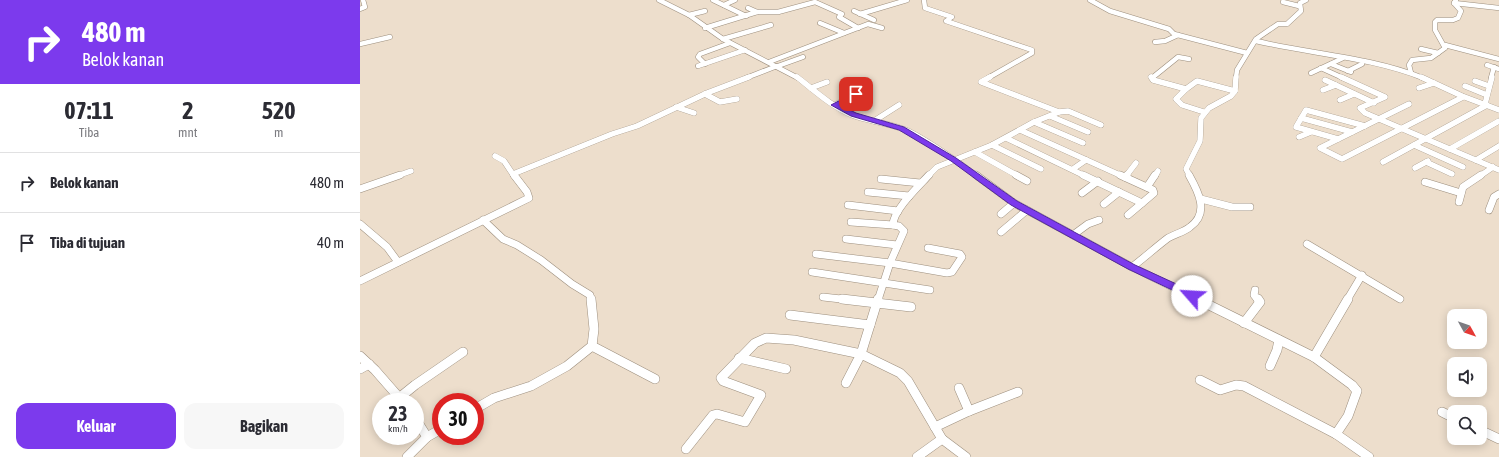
<!DOCTYPE html>
<html lang="id">
<head>
<meta charset="utf-8">
<style>
	body { margin:0; font-family:"Asap Condensed",sans-serif; background:#f7f7f7; color:#2b2b33; height:100vh; display:flex; flex-direction:column; font-size:15px; white-space:nowrap }
	* { box-sizing:border-box; margin:0 }
	p { font-size:13px; color:#7c7c81 }
	.icon { flex:none; width:22px; height:22px; fill:none; stroke:currentColor; stroke-width:2; stroke-linecap:round; stroke-linejoin:round }
	.map { position:relative; flex:1; overflow:hidden }
	.side { display:flex; flex-direction:column; background:#fff; width:360px }
	.side>* { flex:none }
	.hud { background:#7c3aed; color:#fff; overflow:hidden }
	.needle { width:26px; rotate:130deg }
	.buttons { position:absolute; left:1087px; top:309px; display:grid; gap:8px }
	.buttons a { display:grid; place-items:center; width:40px; height:40px; border-radius:8px; background:#fff; box-shadow:0 2px 10px #0003; font-size:20px }
	.speed { position:absolute; left:12px; top:393px; display:flex; gap:8px; font-size:20px; font-weight:700; text-align:center }
	.speed>* { display:grid; place-content:center; width:52px; height:52px; border-radius:50%; background:#fff; box-shadow:0 2px 10px #0003; line-height:1 }
	.speed small { font-size:10px; font-weight:400 }
	.speed .limit { border:6px solid #d22; background:#fff; color:#111 }
	.pin { position:absolute; display:grid; place-items:center; width:34px; height:34px; color:#fff; margin:-17px; border-radius:8px; box-shadow:0 2px 6px #0006 }
	.me { position:absolute; width:44px; margin:-22px; rotate:296deg; stroke-linejoin:round; filter:drop-shadow(0 0 3px #0008) }
	.turn { display:flex; align-items:center; gap:14px; height:84px; padding:0 16px; font-size:18px }
	.turn .icon { width:52px; height:52px; stroke-width:2.5 }
	.turn b { display:block; font-size:28px; line-height:34px }
	.eta { display:flex; justify-content:space-evenly; align-items:center; height:68px; text-align:center }
	.eta b { font-size:24px; font-weight:700; line-height:28px }
	.cta { display:flex; gap:8px; margin-top:auto; padding:8px 16px }
	.cta a { flex:1; height:46px; border-radius:12px; background:#7c3aed; color:#fff; font-size:16px; font-weight:700; line-height:46px; text-align:center }
	.cta a+a { background:#f7f7f7; color:#2b2b33 }
	ul { padding:0; list-style:none }
	li { display:flex; align-items:center; gap:12px; height:60px; padding:0 16px; border-top:1px solid #e1e1e2 }
	li div { flex:1 }
	li b { display:block; font-size:15px }
	li em { font-style:normal }
	main { display:flex; flex:1; min-height:0 }
	.map>svg:first-child { display:block }
	.lines { fill:none; stroke-linecap:round; stroke-linejoin:round }
	.minor-far3-casing { stroke:#9d8f7e; stroke-width:5.5 }
	.minor-far2-casing { stroke:#9d8f7e; stroke-width:6 }
	.minor-far1-casing { stroke:#9d8f7e; stroke-width:8 }
	.minor-casing { stroke:#9d8f7e; stroke-width:10 }
	.minor-far3 { stroke:#fff; stroke-width:4.5 }
	.minor-far2 { stroke:#fff; stroke-width:5.5 }
	.minor-far1 { stroke:#fff; stroke-width:7 }
	.minor { stroke:#fff; stroke-width:9 }
	.route { fill:#7c3aed; stroke:#51269a }
</style>
</head>
<body>
<main>
<section class="side">
<div class="hud">
<div class="turn"><svg class="icon" aria-label="right" viewBox="0 0 24 24"><path d="M7 20v-9h11M14 6l5 5-5 5"/></svg><div><b>480 m</b>Belok kanan</div></div>
</div>
<div class="eta">
<div><b>07:11</b><p>Tiba</p></div>
<div><b>2</b><p>mnt</p></div>
<div><b>520</b><p>m</p></div>
</div>
<ul>
<li><svg class="icon" aria-label="right" viewBox="0 0 24 24"><path d="M7 20v-9h11M14 6l5 5-5 5"/></svg><div><b>Belok kanan</b></div><em>480 m</em></li>
<li><svg class="icon" aria-label="arrive" viewBox="0 0 24 24"><path d="M6 21V4h12l-3 4 3 4H6"/></svg><div><b>Tiba di tujuan</b></div><em>40 m</em></li>
</ul>
<div class="cta"><a>Keluar</a><a>Bagikan</a></div>
</section>
<div class="map">
<svg width="1139" height="457" viewBox="0 0 1139 457">
	<rect width="100%" height="100%" fill="#eddecc"/>
	<g class="lines">
		<g class="minor-far3-casing">
			<g id="minor-far3">
				<polyline points="299,0 329,15 363,39 438,78"/>
				<polyline points="353,0 386,16"/>
				<polyline points="564,0 565,8 592,17 586,21 672,50 672,53 628,78"/>
				<polyline points="730,0 750,11 809,29 814,34 887,53"/>
				<polyline points="923,2 939,6"/>
				<polyline points="1094,3 1139,8"/>
				<polyline points="364,5 375,0"/>
				<polyline points="0,9 5,7 3,0"/>
				<polyline points="494,11 514,20"/>
				<polyline points="397,12 418,12 455,2 482,14 479,17 498,28"/>
				<polyline points="500,14 547,0"/>
				<polyline points="329,15 345,11"/>
				<polyline points="460,23 484,33"/>
				<polyline points="345,28 397,12 388,8"/>
				<polyline points="363,39 411,25"/>
				<path d="M 896,41 C 951,54 1011,57 1063,78"/>
				<polyline points="795,42 805,41 818,35"/>
				<polyline points="0,44 30,37"/>
				<polyline points="1085,45 1139,59"/>
				<polyline points="1061,49 1078,53"/>
				<polyline points="409,62 508,24 522,28"/>
				<polyline points="345,64 338,57 340,54 370,43"/>
				<polyline points="971,64 991,72"/>
				<polyline points="1127,65 1139,69"/>
				<polyline points="338,66 385,50"/>
				<polyline points="418,66 443,57"/>
				<polyline points="961,68 983,78"/>
				<polyline points="988,71 1002,64"/>
				<polyline points="951,73 983,58"/>
				<polyline points="1051,73 1049,65 1052,60 1071,58 1085,48 1075,30 1075,22 1077,20 1093,20 1098,18 1101,11 1094,3 1096,0"/>
				<polyline points="386,78 417,66"/>
				<polyline points="792,78 818,57 829,59"/>
				<polyline points="876,78 877,70 896,39 918,24 927,24 941,11 940,3 946,0"/>
				<polyline points="1131,78 1134,67"/>
			</g>
		</g>
		<g class="minor-far2-casing">
			<g id="minor-far2">
				<path d="M 437,77 C 455,91 471,106 492,115 C 510,122 530,123 548,131 C 572,143 595,160 617,176"/>
				<polyline points="791,77 793,80 826,89 816,99 822,105 844,112"/>
				<polyline points="981,77 1025,97 1000,108 1005,113 1139,170"/>
				<polyline points="1061,77 1102,96 1139,110"/>
				<polyline points="965,80 1014,103"/>
				<polyline points="1115,81 1129,86"/>
				<polyline points="1105,86 1127,95"/>
				<polyline points="451,88 467,82"/>
				<polyline points="1059,88 1074,83"/>
				<polyline points="826,89 837,81 875,91"/>
				<polyline points="963,90 976,85"/>
				<polyline points="345,94 360,102 377,99"/>
				<polyline points="980,100 994,94"/>
				<polyline points="1049,104 960,148 982,159 1103,97"/>
				<polyline points="1125,104 1132,77"/>
				<polyline points="475,105 509,88"/>
				<polyline points="316,107 334,113"/>
				<polyline points="699,112 708,111 741,125"/>
				<polyline points="690,116 728,132"/>
				<polyline points="941,118 992,132"/>
				<polyline points="514,121 539,105"/>
				<polyline points="674,122 723,143"/>
				<polyline points="660,130 762,176"/>
				<polyline points="939,137 951,132"/>
				<polyline points="646,138 725,176"/>
				<polyline points="978,139 936,127 946,110 1005,126"/>
				<polyline points="632,145 681,169"/>
				<polyline points="1054,145 1103,167"/>
				<polyline points="1090,149 1139,121"/>
				<polyline points="615,152 658,176"/>
				<polyline points="135,156 144,161 154,176"/>
				<polyline points="1116,160 1139,146"/>
				<polyline points="1023,162 1127,105"/>
				<polyline points="1066,162 1092,174"/>
				<polyline points="1055,168 1068,161"/>
				<polyline points="713,169 726,160"/>
				<polyline points="153,174 252,134 277,126 347,93 389,77"/>
				<polyline points="37,176 51,171"/>
				<polyline points="568,176 577,167 632,145 674,122 699,112 621,82 630,77"/>
				<polyline points="766,176 776,163"/>
				<polyline points="795,176 798,171"/>
				<polyline points="830,176 826,169 840,141 841,118 849,108 871,96 875,91 876,77"/>
				<polyline points="1120,176 1133,167"/>
			</g>
		</g>
		<g class="minor-far1-casing">
			<g id="minor-far1">
				<polyline points="616,175 654,203 772,267 839,300"/>
				<polyline points="656,175 667,181"/>
				<polyline points="723,175 782,203"/>
				<polyline points="760,175 793,190 794,193 768,215"/>
				<polyline points="765,177 767,175"/>
				<polyline points="521,179 560,183"/>
				<polyline points="1065,182 1101,193"/>
				<polyline points="787,187 795,175"/>
				<polyline points="0,189 40,175"/>
				<polyline points="508,192 549,196"/>
				<polyline points="722,193 738,181"/>
				<polyline points="841,199 872,207 890,207"/>
				<polyline points="1099,202 1103,187 1121,175"/>
				<polyline points="744,204 759,192"/>
				<polyline points="488,205 538,211"/>
				<polyline points="1129,210 1134,197 1139,194"/>
				<polyline points="641,214 654,203"/>
				<polyline points="123,220 143,239 157,245 181,260 212,284 230,295 231,300"/>
				<polyline points="491,222 533,225"/>
				<polyline points="0,224 27,247 38,262"/>
				<polyline points="641,232 667,210"/>
				<polyline points="713,235 728,224 739,220"/>
				<polyline points="486,239 537,245"/>
				<polyline points="947,244 1040,299"/>
				<polyline points="456,254 530,263 587,273 592,272 602,257 600,254 568,248"/>
				<path d="M 772,267 C 784,258 796,247 808,238 C 815,234 824,232 830,227 C 850,213 838,191 829,175"/>
				<polyline points="452,272 570,290"/>
				<polyline points="0,281 169,198 167,192 154,175"/>
				<polyline points="895,290 894,295 898,300"/>
				<polyline points="463,297 490,300"/>
				<path d="M 518,300 L 530,263 L 544,231 L 539,226 L 533,225 C 533,210 559,186 569,175"/>
				<polyline points="987,300 1002,275"/>
			</g>
		</g>
		<g class="minor-casing">
			<g id="minor">
				<polyline points="482,299 551,307"/>
				<polyline points="518,299 501,354 540,373 548,381 582,439 606,457"/>
				<polyline points="837,299 954,357 992,385 997,391 988,416 976,434 1009,457"/>
				<polyline points="430,315 510,325"/>
				<polyline points="884,323 900,302 898,299"/>
				<polyline points="232,346 295,379"/>
				<polyline points="0,356 15,370 43,402"/>
				<polyline points="954,357 988,299"/>
				<polyline points="379,358 426,369"/>
				<polyline points="910,366 917,350 919,340"/>
				<polyline points="0,369 9,364"/>
				<polyline points="840,380 860,390 876,385 884,386 976,434"/>
				<polyline points="599,388 609,411"/>
				<polyline points="39,398 55,385 103,352"/>
				<polyline points="115,409 134,398 171,386 207,366 232,346 234,329 231,299"/>
				<polyline points="1082,412 1094,418"/>
				<polyline points="575,427 609,411 658,392"/>
				<polyline points="1120,430 1139,439"/>
				<polyline points="67,437 81,429"/>
				<polyline points="326,449 353,415 357,414 385,422 401,395 363,381 361,378 395,343 406,338 434,340 501,354 486,383"/>
				<polyline points="47,457 67,437 55,418"/>
				<polyline points="557,457 582,439"/>
			</g>
		</g>
		<use href="#minor-far3" class="minor-far3"/>
		<use href="#minor-far2" class="minor-far2"/>
		<use href="#minor-far1" class="minor-far1"/>
		<use href="#minor" class="minor"/>
	</g>
	<polygon class="route" points="494,93 500,94 480,105 496,113 544,127 596,158 657,201 775,265 836,293 837,296 836,298 829,298 768,269 651,205 591,161 539,130 491,116 471,105"/>
</svg>
<div class="buttons">
<a><svg class="needle" viewBox="-14 -14 28 28"><path d="M0-13l5 13h-10z" fill="#e53935"/><path d="M0 13l5-13h-10z" fill="#7c7c81"/></svg></a>
<a><svg class="icon" aria-label="sound" viewBox="0 0 24 24"><path d="M4 9h4l5-4v14l-5-4H4zM17 9q2 3 0 6"/></svg></a>
<a><svg class="icon" aria-label="search" viewBox="0 0 24 24"><circle cx="10" cy="10" r="6"/><path d="M15 15l6 6"/></svg></a>
</div>
<div class="speed"><div>23<small>km/h</small></div><div class="limit">30</div></div>
<div class="pin" style="left:496px;top:94px;background:#d93025"><svg class="icon" aria-label="arrive" viewBox="0 0 24 24"><path d="M6 21V4h12l-3 4 3 4H6"/></svg></div>
<svg class="me" style="left:832px;top:296px" viewBox="-20 -20 40 40"><circle r="19" fill="#fff"/><path d="M0-13L10 11 0 6-10 11z" fill="#7c3aed"/></svg>
</div>
</main>
</body>
</html>
